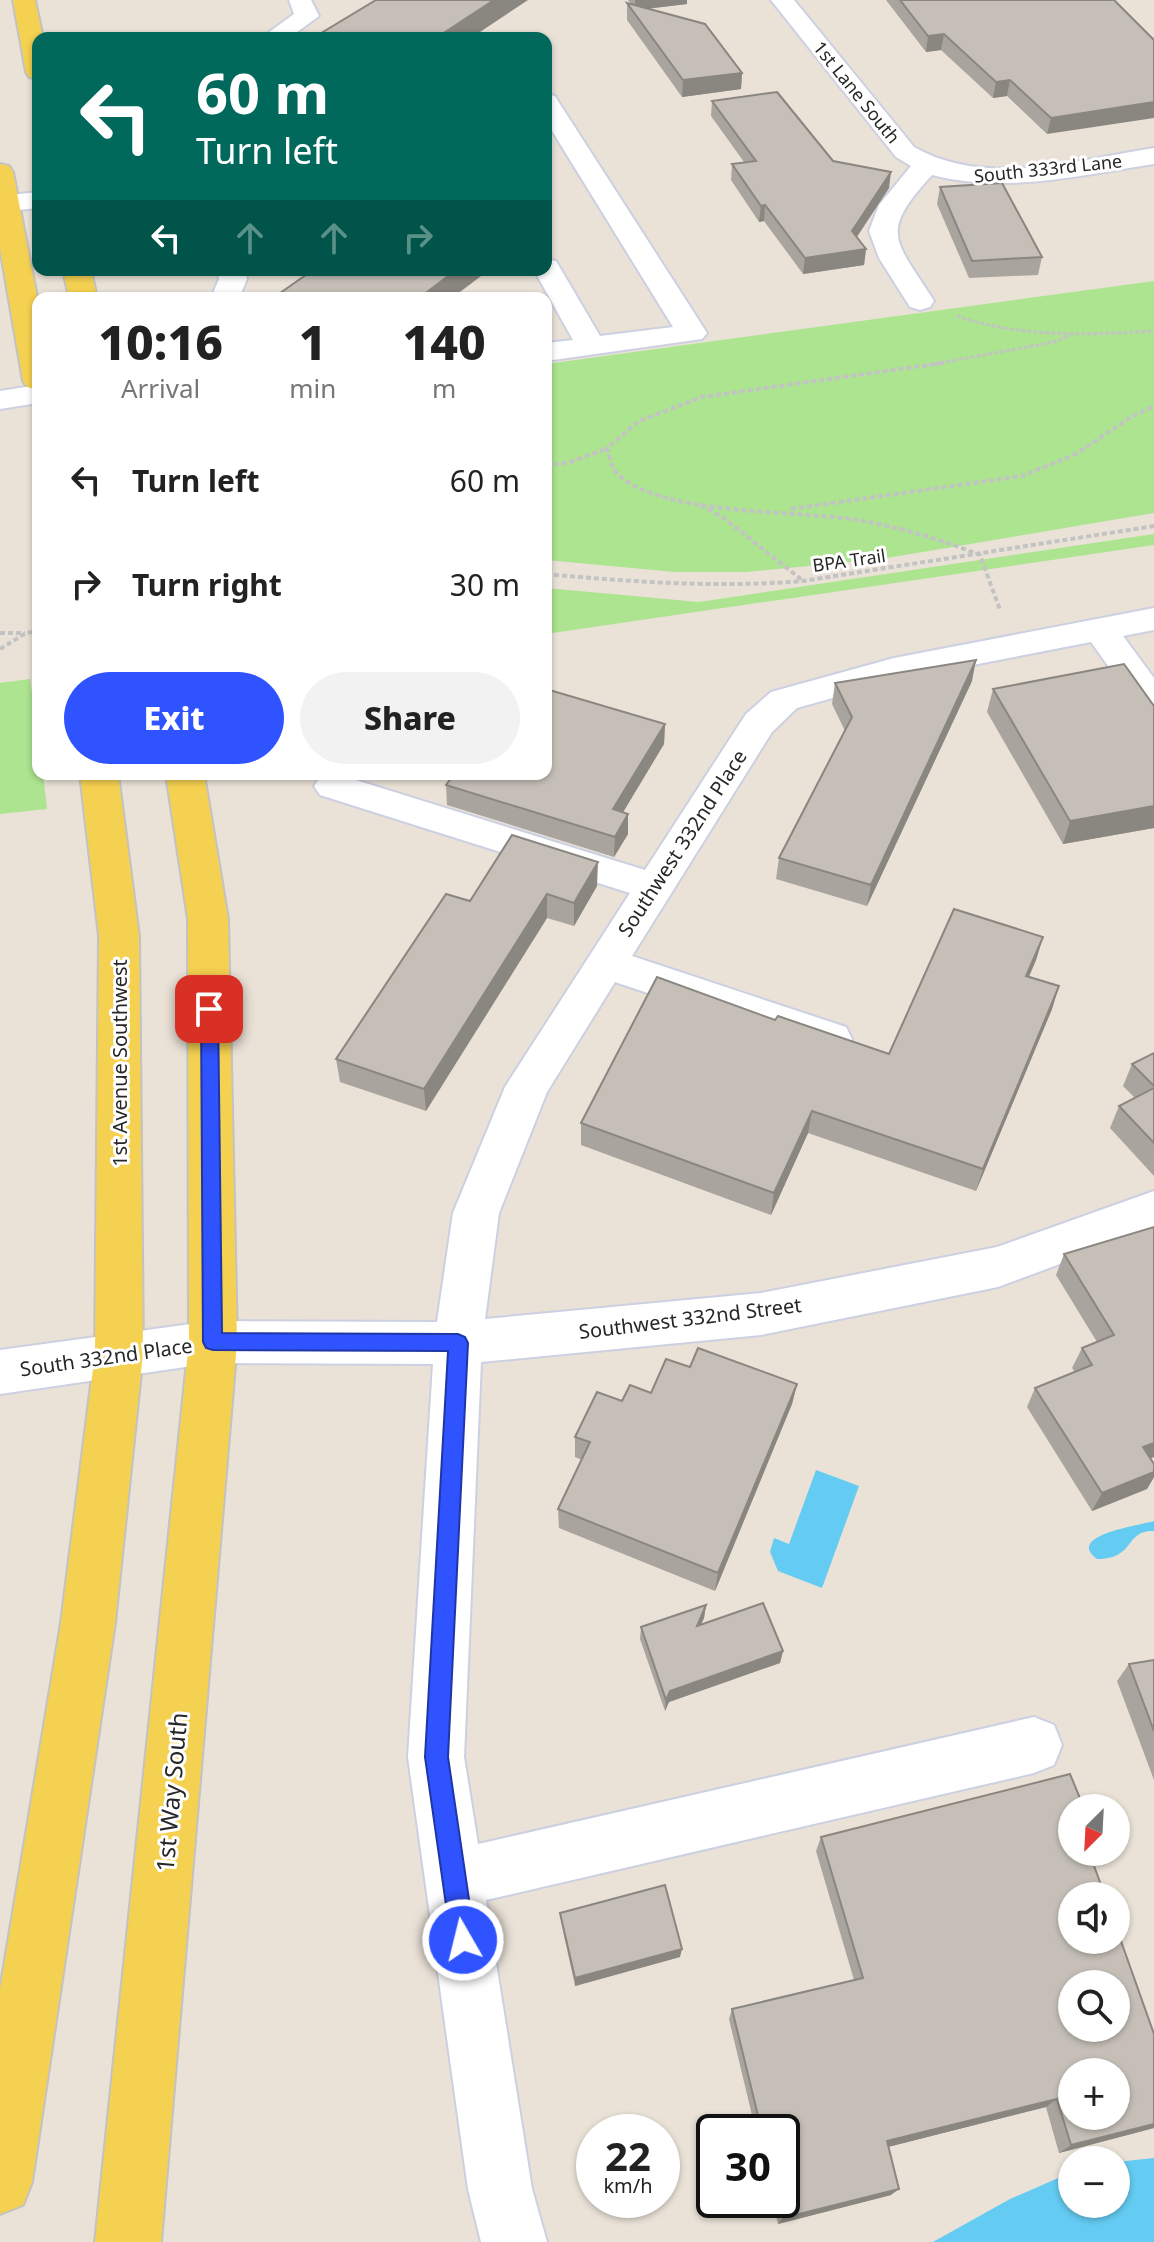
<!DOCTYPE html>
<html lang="en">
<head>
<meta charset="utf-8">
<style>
	body { margin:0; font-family:"Noto Sans",sans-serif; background:#f2f2f2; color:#222; height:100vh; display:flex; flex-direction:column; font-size:30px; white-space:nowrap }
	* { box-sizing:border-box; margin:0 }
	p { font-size:26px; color:#767676 }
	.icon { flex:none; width:44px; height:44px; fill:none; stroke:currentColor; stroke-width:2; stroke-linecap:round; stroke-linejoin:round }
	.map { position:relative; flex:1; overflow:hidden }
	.side { position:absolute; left:32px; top:292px; width:520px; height:488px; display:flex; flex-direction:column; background:#fff; border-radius:16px; box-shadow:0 2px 6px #0004 }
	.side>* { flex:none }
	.hud { position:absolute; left:32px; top:32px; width:520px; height:244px; border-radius:16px; box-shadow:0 2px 6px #0004; background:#00695c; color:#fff; overflow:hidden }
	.needle { width:52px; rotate:204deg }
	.fabs { position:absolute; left:1058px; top:1794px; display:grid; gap:16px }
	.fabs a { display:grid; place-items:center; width:72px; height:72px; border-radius:50%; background:#fff; box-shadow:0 2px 6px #0004; font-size:40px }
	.speed { position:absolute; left:576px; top:2114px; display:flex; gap:16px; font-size:40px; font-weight:700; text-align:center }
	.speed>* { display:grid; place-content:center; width:104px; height:104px; border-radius:50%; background:#fff; box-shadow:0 2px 6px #0004; line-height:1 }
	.speed small { font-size:20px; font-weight:400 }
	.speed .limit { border:4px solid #111; border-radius:12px; background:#fff; color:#111 }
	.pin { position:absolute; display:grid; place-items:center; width:68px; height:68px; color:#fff; margin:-34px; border-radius:16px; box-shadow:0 4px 12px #0006 }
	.me { position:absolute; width:88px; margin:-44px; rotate:352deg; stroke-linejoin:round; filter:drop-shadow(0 0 6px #0008) }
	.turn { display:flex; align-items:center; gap:28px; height:168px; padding:0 32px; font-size:36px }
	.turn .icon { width:104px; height:104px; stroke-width:2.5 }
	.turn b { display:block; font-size:56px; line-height:68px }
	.lanes { display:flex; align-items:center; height:76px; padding:0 32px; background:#0003; justify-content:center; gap:40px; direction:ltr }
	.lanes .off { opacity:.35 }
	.eta { display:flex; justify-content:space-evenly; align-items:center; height:136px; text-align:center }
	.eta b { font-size:48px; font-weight:800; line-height:56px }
	.primary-button { display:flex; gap:16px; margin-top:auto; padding:16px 32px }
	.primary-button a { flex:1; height:92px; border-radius:48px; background:#2f53ff; color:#fff; font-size:32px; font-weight:800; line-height:92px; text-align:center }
	.primary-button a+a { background:#f2f2f2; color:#222 }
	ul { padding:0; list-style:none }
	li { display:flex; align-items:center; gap:24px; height:104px; padding:0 32px }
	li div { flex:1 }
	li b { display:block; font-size:30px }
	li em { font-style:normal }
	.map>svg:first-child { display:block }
	.green { fill:#ace490 }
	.water { fill:#64cbf2 }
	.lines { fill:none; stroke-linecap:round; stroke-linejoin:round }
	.minor-casing { stroke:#ccd0e1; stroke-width:4 }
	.major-casing { stroke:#c3c3c3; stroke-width:4 }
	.path-far1 { stroke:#c3c3c3; stroke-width:3; stroke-dasharray:4 2; stroke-linecap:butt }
	.path { stroke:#c3c3c3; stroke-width:4; stroke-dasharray:5 3; stroke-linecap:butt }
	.minor { fill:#fff; fill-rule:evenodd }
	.major { fill:#f5d151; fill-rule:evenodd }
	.wall { fill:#a9a49d }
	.shaded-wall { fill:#8a8680 }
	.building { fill:#c5bfb7; stroke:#8a8680; stroke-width:2; fill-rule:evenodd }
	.route { fill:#2f53ff; stroke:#1f36a6; stroke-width:2 }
	.labels { text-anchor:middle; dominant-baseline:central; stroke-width:6; stroke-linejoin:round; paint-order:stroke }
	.far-street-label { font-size:18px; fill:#272727; stroke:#fff }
	.street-label { font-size:20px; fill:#272727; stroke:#fff }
	.near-street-label { font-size:24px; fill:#272727; stroke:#fff }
</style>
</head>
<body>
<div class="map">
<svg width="1154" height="2242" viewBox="0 0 1154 2242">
	<rect width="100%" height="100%" fill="#eae2d7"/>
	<g class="green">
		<polygon points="1154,281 1154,513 881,559 746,572 675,572 546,560 546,364"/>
		<polygon points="1154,534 1154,545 546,634 546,588 699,602"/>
		<polygon points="30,679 38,737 38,774 43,774 47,809 0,814 0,683"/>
	</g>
	<g class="water">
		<polygon points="816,1470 859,1486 822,1588 778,1571 770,1552 774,1538 789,1544"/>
		<path d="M 1154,1521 L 1154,1531 C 1124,1530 1136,1559 1097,1559 C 1064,1535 1142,1525 1154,1521 Z"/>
		<polygon points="1154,2158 1154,2242 933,2242 1010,2199 1072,2172 1072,2204 1116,2204 1116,2162"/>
	</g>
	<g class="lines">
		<g class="minor-casing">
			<g id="minor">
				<polygon points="289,0 311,0 319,16 289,38 261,38 294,14"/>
				<path d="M 771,0 L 794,0 L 914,147 C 985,188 1077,160 1154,148 L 1154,164 C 1081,175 1005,194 932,175 C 878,234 895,239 934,301 L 930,307 L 920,310 L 910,307 L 879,258 L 869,231 L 879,205 L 911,166 L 896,157 Z"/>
				<polygon points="546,94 555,96 558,101 707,333 702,339 546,361 546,343 573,340 534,270 546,270 546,259 556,261 600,336 673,327 546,121"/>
				<polygon points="38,192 38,208 0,212 0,196"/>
				<polygon points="217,270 245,270 247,279 239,298 211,298 219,279"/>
				<polygon points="38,385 38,403 0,409 0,391"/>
				<polygon points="1154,608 1154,630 1123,636 1154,678 1154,716 1141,712 1091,642 896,680 797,708 772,732 632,956 846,1027 852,1039 846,1051 831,1055 615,982 547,1092 499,1213 485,1319 761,1293 997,1247 1154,1191 1154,1229 998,1287 761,1335 481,1362 464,1757 478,1844 1034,1717 1054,1725 1062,1745 1054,1765 1034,1773 486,1900 532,2189 547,2242 481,2242 468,2189 408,1757 433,1364 213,1363 0,1394 0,1350 213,1321 437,1322 453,1213 505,1087 630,893 320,795 314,786 320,777 330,774 346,777 645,870 746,714 771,692 894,658"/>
			</g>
		</g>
		<g class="major-casing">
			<g id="major">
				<polygon points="13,0 35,0 43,38 38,38 38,79 29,77 26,72"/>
				<polygon points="0,164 9,166 13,172 38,302 38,390 27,387 23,381 0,248"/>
				<polygon points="63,270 91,270 97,298 69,298"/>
				<polygon points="80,774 118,774 139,936 143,1353 115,1623 32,2182 23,2205 0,2214 0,1990 61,1623 95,1353 99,936"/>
				<polygon points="166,774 204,774 228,919 237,1342 161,2242 95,2242 189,1342 188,919"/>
			</g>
		</g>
		<g class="path-far1">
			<path d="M 957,316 C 1021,338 1087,335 1154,331"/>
			<polyline points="929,365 1054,342 1069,336"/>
		</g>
		<g class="path">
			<path d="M 943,363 L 702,397 L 639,421 L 607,448 C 609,455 611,465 615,471 C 653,516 799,510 857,520 C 899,527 940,539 980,555 L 1000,610"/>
			<polyline points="546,465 567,463 606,449"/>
			<polyline points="701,505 725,519 802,580"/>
			<polyline points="791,509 1022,476 1076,454 1131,417 1154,406"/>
			<path d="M 546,574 C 633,582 716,588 803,581 L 1154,526"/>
			<polyline points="0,633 25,633"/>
			<polyline points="0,649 26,633 38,631"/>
		</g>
		<use href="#minor" class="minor"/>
		<use href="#major" class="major"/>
	</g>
	<g class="wall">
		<polygon points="628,0 687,0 687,4 647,9 742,73 741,89 682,97 627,20 627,3 631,4"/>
		<polygon points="886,0 1114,0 1047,134 1007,96 993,98 941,50 926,52"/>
		<polygon points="712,101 889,188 857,237 866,249 864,265 803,274 764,221 759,222 731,180 732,164 744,162 711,116"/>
		<polygon points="940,187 1042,257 1038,275 969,278 937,204"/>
		<polygon points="972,681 867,906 776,879 779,858 845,731 832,704 835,683"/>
		<polygon points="993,689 1154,706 1154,828 1063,844 987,712"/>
		<polygon points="665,724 664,744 623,812 628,814 628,834 614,857 447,805 446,785"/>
		<polygon points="597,886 574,926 547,918 426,1111 340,1082 336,1059 470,901"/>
		<polygon points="1043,937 1036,960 1029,977 1059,986 1052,1009 976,1191 808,1133 771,1215 581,1145 581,1123 775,1020 889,1054"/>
		<polygon points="1154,1053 1154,1176 1110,1128 1119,1106 1135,1098 1123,1086 1132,1064"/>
		<polygon points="1154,1227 1151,1459 1154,1464 1154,1477 1147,1489 1092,1511 1027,1407 1035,1388 1075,1372 1072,1368 1082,1348 1097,1342 1056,1275 1064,1254"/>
		<polygon points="690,1367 797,1384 792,1404 715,1591 559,1528 558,1509 582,1460 575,1457 575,1437 622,1401 651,1393"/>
		<polygon points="706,1605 704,1618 701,1624 783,1651 780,1663 669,1702 665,1711 640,1639 641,1627"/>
		<polygon points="1154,1660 1154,1780 1117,1681 1129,1664"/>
		<polygon points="1072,1808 1154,2034 1154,2128 1059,2153 1046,2107 888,2147 891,2195 778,2224 772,2200 782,2200 782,2132 756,2132 729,2019 732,2009 854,1980 816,1851 821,1837"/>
		<polygon points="560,1913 680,1957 575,1986 561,1922"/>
	</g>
	<g class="shaded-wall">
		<polygon points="494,0 528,0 471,38 436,38"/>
		<polygon points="635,0 687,0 687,4 635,10"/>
		<polygon points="944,34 941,50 926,52 928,36"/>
		<polygon points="742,73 741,89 682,97 683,80"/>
		<polygon points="1010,80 1007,96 993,98 996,82"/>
		<polygon points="1154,102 1154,118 1047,134 1051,118"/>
		<polygon points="891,172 889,188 850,247 852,231"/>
		<polygon points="765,205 764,221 759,222 761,206"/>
		<polygon points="866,249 864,265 803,274 805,258"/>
		<polygon points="456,270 489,270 452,298 419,298"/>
		<polygon points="976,660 972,681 867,906 871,885"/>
		<polygon points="665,724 664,744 613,829 613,809"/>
		<polygon points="1154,806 1154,828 1063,844 1070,821"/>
		<polygon points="628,814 628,834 614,857 615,837"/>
		<polygon points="598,862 597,886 574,926 574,903"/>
		<polygon points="547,894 547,918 426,1111 424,1089"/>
		<polygon points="1043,937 1036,960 1019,999 1026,976"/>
		<polygon points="1059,986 1052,1009 976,1191 983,1169"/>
		<polygon points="812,1111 808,1133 771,1215 774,1193"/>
		<polygon points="797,1384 792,1404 715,1591 718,1573"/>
		<polygon points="1154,1443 1154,1457 1132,1466 1143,1447"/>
		<polygon points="1154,1472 1154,1477 1147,1489 1092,1511 1102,1493"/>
		<polygon points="706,1605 704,1618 695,1638 697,1626"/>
		<polygon points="783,1651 780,1663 669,1702 665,1711 666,1700 670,1691"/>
		<polygon points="682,1949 680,1957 575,1986 575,1978"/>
		<polygon points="1057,2099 1046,2107 880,2149 887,2141"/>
		<polygon points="1154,2124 1154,2128 1059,2153 1071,2145"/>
		<polygon points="899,2189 891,2195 778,2224 783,2218"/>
	</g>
	<g class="building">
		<polygon points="376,0 494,0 436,38 313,38"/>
		<polygon points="900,0 1114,0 1154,40 1154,102 1051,118 1010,80 996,82 944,34 928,36"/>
		<polygon points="627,3 705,24 742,73 683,80"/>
		<polygon points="777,92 833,161 891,172 852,231 866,249 805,258 765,205 761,206 732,164 756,161 712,101"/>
		<polygon points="1002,183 1042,257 972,261 940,187"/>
		<polygon points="313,270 456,270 419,298 273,298"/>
		<polygon points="976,660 871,885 779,858 852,717 835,683"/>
		<polygon points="1124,664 1154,706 1154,806 1070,821 993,689"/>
		<polygon points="546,689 665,724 613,809 628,814 615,837 446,785 454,774 546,774"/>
		<polygon points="512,835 598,862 574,903 547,894 424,1089 336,1059 446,894 470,901"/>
		<polygon points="954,909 1043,937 1026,976 1059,986 983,1169 812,1111 774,1193 581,1123 657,977 775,1020 778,1016 889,1054"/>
		<polygon points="1154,1053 1154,1086 1132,1064"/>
		<polygon points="1154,1088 1154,1143 1119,1106"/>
		<polygon points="1154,1227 1154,1443 1143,1447 1154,1464 1154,1472 1102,1493 1035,1388 1092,1365 1082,1348 1114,1335 1064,1254"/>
		<polygon points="698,1348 797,1384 718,1573 558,1509 590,1442 575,1437 597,1392 622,1401 630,1385 651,1393 666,1359 690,1367"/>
		<polygon points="763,1603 783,1651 670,1691 666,1700 641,1627 706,1605 697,1626"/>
		<polygon points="1154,1660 1154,1731 1129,1664"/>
		<path d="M 1070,1774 L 1084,1808 L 1072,1808 L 1072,1852 L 1089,1852 L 1105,1896 L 1072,1896 L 1072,1940 L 1116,1940 L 1116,1927 L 1154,2034 L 1154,2124 L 1071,2145 L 1057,2099 L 887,2141 L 899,2189 L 783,2218 L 778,2200 L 782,2200 L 782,2132 L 762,2132 L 732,2009 L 863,1978 L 821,1837 ZM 1072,1984 L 1116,1984 L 1116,2028 L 1072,2028 ZM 1072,2072 L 1116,2072 L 1116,2116 L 1072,2116 Z"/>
		<polygon points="665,1885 682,1949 575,1978 560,1913"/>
	</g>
	<polygon class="route" points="209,1003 218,1009 222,1333 458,1334 465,1337 468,1343 448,1757 475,1940 471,1949 463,1953 454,1949 451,1940 425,1757 448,1351 213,1350 206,1348 203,1342 201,1009"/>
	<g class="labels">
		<g class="far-street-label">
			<text transform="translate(857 92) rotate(51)">1st Lane South</text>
			<text transform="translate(1048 168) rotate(-6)">South 333rd Lane</text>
			<text transform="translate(849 560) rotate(-8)">BPA Trail</text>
		</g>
		<g class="street-label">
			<text transform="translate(682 843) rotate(-57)">Southwest 332nd Place</text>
			<text transform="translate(119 1063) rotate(-90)">1st Avenue Southwest</text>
			<text transform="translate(690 1318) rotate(-7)">Southwest 332nd Street</text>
			<text transform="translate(106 1357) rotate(-8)">South 332nd Place</text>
		</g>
		<g class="near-street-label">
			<text transform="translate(171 1792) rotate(-85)">1st Way South</text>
		</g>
	</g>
</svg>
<div class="fabs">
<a><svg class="needle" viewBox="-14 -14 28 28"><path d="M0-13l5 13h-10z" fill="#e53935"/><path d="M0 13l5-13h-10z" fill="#767676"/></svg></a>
<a><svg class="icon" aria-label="sound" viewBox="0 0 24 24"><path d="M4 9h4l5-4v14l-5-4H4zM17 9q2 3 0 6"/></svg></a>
<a><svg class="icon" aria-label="search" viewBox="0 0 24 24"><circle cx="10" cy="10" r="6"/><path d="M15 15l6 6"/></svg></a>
<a>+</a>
<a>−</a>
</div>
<div class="speed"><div>22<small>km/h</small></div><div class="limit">30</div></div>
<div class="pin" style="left:209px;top:1009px;background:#d93025"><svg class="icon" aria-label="arrive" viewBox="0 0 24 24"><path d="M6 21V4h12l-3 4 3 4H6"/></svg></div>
<svg class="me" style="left:463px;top:1940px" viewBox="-20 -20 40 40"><circle r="17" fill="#2f53ff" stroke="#fff" stroke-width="3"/><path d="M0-11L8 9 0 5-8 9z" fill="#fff"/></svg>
<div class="hud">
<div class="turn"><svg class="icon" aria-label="left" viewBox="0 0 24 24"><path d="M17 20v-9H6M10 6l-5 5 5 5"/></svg><div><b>60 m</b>Turn left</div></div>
<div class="lanes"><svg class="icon" aria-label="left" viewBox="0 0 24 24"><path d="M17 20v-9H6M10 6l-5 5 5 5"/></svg><svg class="icon off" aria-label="ahead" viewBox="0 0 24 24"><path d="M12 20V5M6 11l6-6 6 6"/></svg><svg class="icon off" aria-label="ahead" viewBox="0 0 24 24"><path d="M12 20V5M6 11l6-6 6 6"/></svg><svg class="icon off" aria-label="right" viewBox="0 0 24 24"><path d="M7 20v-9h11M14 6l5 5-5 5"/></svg></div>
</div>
<section class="side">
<div class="eta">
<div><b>10:16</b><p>Arrival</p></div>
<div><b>1</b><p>min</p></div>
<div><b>140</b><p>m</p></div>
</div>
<ul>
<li><svg class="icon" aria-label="left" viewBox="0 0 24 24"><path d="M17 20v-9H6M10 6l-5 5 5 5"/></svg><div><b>Turn left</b></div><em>60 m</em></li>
<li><svg class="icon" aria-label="right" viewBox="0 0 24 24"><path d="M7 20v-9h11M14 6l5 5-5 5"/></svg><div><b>Turn right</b></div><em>30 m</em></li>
</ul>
<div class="primary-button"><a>Exit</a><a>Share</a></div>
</section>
</div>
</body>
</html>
